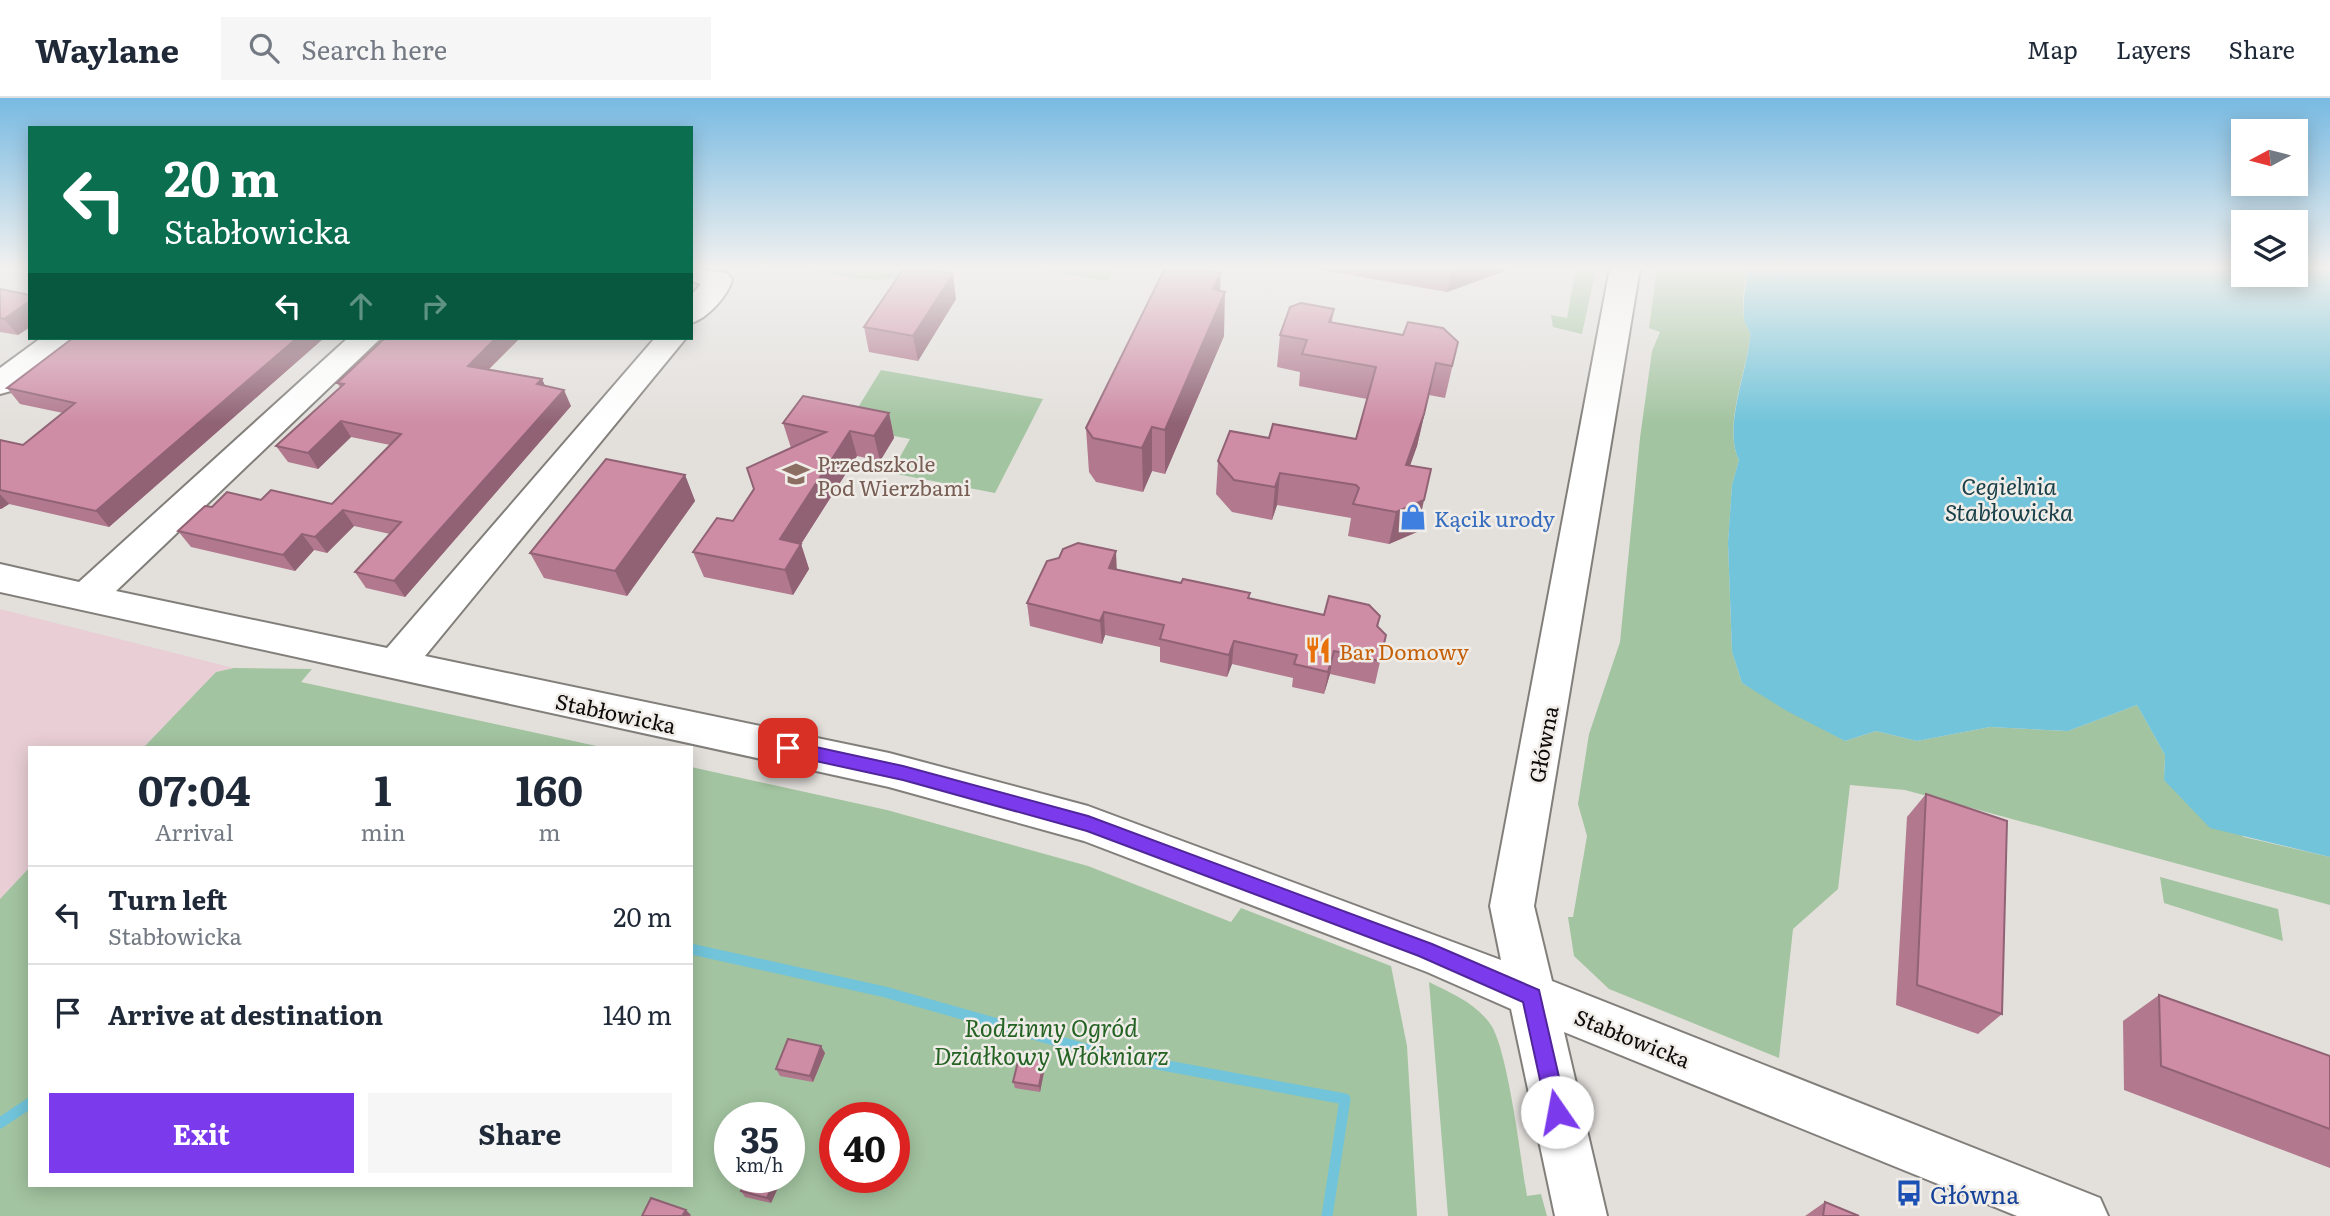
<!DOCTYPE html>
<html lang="en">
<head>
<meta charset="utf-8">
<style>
	body { margin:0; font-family:Literata,serif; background:#f6f6f7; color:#1f2937; height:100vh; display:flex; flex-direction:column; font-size:26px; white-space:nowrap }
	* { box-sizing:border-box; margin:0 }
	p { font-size:23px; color:#747a83 }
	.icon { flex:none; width:38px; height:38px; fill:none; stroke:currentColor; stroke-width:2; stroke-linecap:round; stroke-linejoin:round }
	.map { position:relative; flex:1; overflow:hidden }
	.drawer { position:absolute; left:28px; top:648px; width:665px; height:441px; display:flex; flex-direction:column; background:#fff; border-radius:0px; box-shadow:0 4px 18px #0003 }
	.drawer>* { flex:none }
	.banner { position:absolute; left:28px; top:28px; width:665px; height:214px; border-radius:0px; box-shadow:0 4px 18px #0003; background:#0b6e4f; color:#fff; overflow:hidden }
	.needle { width:46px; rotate:263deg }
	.controls { position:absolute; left:2231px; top:21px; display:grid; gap:14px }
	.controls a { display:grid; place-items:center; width:77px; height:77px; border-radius:0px; background:#fff; box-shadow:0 4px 18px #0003; font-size:35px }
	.speed { position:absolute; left:714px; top:1004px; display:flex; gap:14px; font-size:35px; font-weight:700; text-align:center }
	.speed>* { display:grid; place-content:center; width:91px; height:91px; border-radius:50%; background:#fff; box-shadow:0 4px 18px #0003; line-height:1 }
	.speed small { font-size:18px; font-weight:400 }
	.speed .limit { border:10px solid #d22; background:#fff; color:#111 }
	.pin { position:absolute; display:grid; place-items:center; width:60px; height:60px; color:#fff; margin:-30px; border-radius:14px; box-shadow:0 4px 10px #0006 }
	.me { position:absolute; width:77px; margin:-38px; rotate:348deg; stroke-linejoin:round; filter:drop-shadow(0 0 5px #0008) }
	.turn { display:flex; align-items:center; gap:24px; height:147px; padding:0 21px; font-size:32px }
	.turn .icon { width:91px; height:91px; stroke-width:2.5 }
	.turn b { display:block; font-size:49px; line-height:60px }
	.lanes { display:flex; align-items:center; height:66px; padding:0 21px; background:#0003; justify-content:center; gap:35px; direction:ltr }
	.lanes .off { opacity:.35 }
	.eta { display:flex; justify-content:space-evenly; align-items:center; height:119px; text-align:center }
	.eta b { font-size:42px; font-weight:700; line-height:49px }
	.button { display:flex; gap:14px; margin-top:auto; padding:14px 21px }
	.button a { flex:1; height:80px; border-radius:0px; background:#7c3aed; color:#fff; font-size:28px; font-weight:700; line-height:80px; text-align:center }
	.button a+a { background:#f6f6f7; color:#1f2937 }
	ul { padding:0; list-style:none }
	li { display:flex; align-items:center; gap:21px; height:98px; padding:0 21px; border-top:2px solid #e0e1e3 }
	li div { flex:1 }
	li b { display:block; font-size:26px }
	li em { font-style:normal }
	header { display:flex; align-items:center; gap:42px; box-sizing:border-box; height:98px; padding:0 35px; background:#fff; border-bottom:2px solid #e0e1e3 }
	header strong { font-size:33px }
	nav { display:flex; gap:38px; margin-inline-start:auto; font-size:24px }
	.search { width:490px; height:63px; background:#f6f6f7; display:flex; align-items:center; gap:18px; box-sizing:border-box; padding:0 24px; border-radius:0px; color:#747a83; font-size:26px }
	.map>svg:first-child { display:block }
	.industrial { fill:#e9cfd5 }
	.green { fill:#a3c4a0; fill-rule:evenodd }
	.water { fill:#71c4da }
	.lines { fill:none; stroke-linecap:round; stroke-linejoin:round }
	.stream { stroke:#71c4da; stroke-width:11 }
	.minor-casing { stroke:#827f7b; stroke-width:4 }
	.minor { fill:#fff; fill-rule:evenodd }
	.wall { fill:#b1788e }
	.shaded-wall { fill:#906274 }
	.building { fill:#ce8ca5; stroke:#906274; stroke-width:2 }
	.route { fill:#7c3aed; stroke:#51269a; stroke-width:2 }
	.labels { text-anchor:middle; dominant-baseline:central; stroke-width:5; stroke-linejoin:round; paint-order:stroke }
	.education-label { font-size:21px; fill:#785e54; stroke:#f0ede9; text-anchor:start }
	.shop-label { font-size:21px; fill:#366cbe; stroke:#f0ede9; text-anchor:start }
	.food-label { font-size:21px; fill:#c56008; stroke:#f0ede9; text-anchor:start }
	.street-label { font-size:21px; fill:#0c0b0a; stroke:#f0ede9 }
	.water-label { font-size:23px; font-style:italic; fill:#194049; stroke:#f0ede9 }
	.near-park-label { font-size:24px; font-style:italic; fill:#246323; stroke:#f0ede9 }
	.near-transit-label { font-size:24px; fill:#164399; stroke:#f0ede9; text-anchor:start }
</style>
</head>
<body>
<header>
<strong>Waylane</strong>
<div class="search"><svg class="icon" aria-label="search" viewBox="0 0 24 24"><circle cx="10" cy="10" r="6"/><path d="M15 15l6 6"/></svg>Search here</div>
<nav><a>Map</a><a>Layers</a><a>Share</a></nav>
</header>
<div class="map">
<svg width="2330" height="1118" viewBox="0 0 2330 1118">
	<rect width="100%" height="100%" fill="#e3e0dc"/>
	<polygon class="industrial" points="0,511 234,570 216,574 144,649 30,649 30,769 0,801"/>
	<g class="green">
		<path d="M 800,170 L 920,170 C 887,193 837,176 800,170 Z"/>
		<polygon points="1026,170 1115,170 1108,183"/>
		<polygon points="1576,170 1596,170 1582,236 1553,229 1551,217 1567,220"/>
		<path d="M 1657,170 L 1747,171 C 1745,186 1741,204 1744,220 C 1745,228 1751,231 1750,240 C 1746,275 1723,330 1739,362 L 1732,387 L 1728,446 L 1732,554 L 1742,585 L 1845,643 L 1876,633 L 1917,643 L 1990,629 L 2068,633 L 2137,607 L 2165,657 L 2164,682 L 2244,739 L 2330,759 L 2330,807 L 1905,692 L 1850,687 L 1838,791 L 1793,831 L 1779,960 L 1609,891 L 1574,858 L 1568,819 L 1573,819 L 1587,738 L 1578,706 L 1589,636 L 1620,544 L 1640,340 L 1652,253 L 1660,234 L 1649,230 Z"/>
		<polygon points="881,272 1043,301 995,395 891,375 910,341 846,329"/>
		<polygon points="234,570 312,571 301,584 601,649 144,649 216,574"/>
		<path d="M 691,669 L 887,712 L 1088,768 L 1231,824 L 1241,810 L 1391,868 L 1407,948 L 1417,1118 L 0,1118 L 0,801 L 30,769 L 30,1087 L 691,1087 ZM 730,1020 L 789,1020 L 789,1080 L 730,1080 ZM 835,1020 L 894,1020 L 894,1080 L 835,1080 Z"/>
		<polygon points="2160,779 2278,811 2283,843 2164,805"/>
		<path d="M 1429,884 C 1451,895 1476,905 1491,927 C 1508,953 1521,1062 1527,1098 L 1541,1096 L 1547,1118 L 1448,1118 Z"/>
	</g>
	<path class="water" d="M 1747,170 L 2243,170 L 2244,177 L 2296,177 L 2296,170 L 2330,170 L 2330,759 L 2210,730 L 2164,682 L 2165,657 L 2137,607 L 2068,633 L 1990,629 L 1917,643 L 1876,633 L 1845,643 L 1787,613 L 1742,585 L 1732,554 L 1728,445 L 1732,387 L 1739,362 C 1723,329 1747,275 1750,239 C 1751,231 1744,227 1744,219 C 1742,202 1747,186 1747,170 Z"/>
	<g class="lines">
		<g class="stream">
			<polyline points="691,851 885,894 1103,956 1345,1001 1327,1118"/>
			<polyline points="0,1025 30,1005"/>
		</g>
		<g class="minor-casing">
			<g id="minor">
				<path d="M 691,170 L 727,175 L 732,181 C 729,197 707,221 691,225 L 691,197 L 701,186 L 691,183 Z"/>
				<polygon points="1610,170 1640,170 1534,808 1552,883 2100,1100 2108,1118 2017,1118 1564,934 1607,1118 1555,1118 1511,911 1427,874 1084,743 889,689 0,494 0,466 79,484 348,240 381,240 116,493 387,550 655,240 686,240 425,558 889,655 1088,708 1501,862 1490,808"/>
				<polygon points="41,240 76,240 11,293 0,296 0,270"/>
			</g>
		</g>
		<use href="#minor" class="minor"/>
	</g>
	<g class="wall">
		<polygon points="1310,170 1505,170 1505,173 1447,194"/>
		<polygon points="1221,175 1220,193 1224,238 1165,376 1152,373 1143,394 1096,384 1089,374 1086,330"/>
		<polygon points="0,191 30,197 30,229 18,237 0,234"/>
		<polygon points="956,201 918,263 869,254 864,229"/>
		<polygon points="1334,211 1332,224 1403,237 1458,244 1445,300 1429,297 1417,348 1410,367 1417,434 1389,446 1348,438 1351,420 1277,407 1272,422 1232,414 1216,396 1218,363 1269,340 1356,341 1367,301 1299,288 1300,274 1277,269 1280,237"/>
		<polygon points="73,240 324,240 109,429 9,406 1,411 0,411 0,342 23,347 63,315 20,306 7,290"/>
		<polygon points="385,240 520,240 488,272 542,281 545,288 571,308 405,499 366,490 355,474 390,436 354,428 327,455 314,452 295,473 191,449 178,433 212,409 261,402 332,406 390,347 351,339 318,371 288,364 276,348 340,289 337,285"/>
		<polygon points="889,315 894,340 880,363 857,358 801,446 809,471 793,497 704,479 693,454 733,423 791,350 783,325"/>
		<polygon points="685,377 695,403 627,498 544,480 530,455"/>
		<polygon points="1117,472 1324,517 1380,518 1378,529 1386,537 1375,586 1330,576 1324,596 1292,589 1293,580 1232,566 1227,579 1160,564 1160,549 1105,537 1102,546 1030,528 1027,505"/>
		<polygon points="1926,696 2002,916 1978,936 1896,907 1907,719"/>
		<polygon points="2159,897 2330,958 2330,1070 2124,992 2123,923"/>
		<polygon points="825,955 813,984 780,978 776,971"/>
		<polygon points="1044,963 1045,969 1040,994 1015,990 1013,984"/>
		<polygon points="782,1081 771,1105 745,1099 741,1093"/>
		<polygon points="1825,1104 1859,1118 1805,1118"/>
	</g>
	<g class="shaded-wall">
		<polygon points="1452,170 1505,170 1505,173 1447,194"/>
		<polygon points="1221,175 1219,207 1225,194 1224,238 1165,376 1165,332 1213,191"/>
		<polygon points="953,176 956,201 918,263 913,238"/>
		<polygon points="30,203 30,229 18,237 4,221"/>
		<polygon points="297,240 324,240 109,429 96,413"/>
		<polygon points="496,240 520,240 476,284 468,268"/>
		<polygon points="1436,265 1417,348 1399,399 1406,367"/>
		<polygon points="542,281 549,297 537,286"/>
		<polygon points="564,292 571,308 405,499 394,483"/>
		<polygon points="889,315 894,340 880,363 874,338"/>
		<polygon points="341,323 351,339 318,371 308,355"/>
		<polygon points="1152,329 1152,373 1143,394 1142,350"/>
		<polygon points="850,333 857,358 801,446 809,471 793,497 785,472 780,441"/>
		<polygon points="1431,371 1417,434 1389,446 1396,414"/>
		<polygon points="1280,375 1277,407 1272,422 1275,389"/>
		<polygon points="685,377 695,403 627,498 615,473"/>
		<polygon points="0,396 9,406 1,411 0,410"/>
		<polygon points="343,412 354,428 327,455 315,439"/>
		<polygon points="302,436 314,452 295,473 283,457"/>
		<polygon points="1116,453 1117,476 1109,470"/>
		<polygon points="1104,514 1105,537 1102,546 1100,523"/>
		<polygon points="1234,543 1232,566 1227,579 1229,557"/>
		<polygon points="1334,553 1330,576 1324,596 1328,574"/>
		<polygon points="821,948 825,955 813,984 810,978"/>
		<polygon points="1044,963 1045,969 1040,994 1039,988"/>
		<polygon points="776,1080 782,1081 771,1105 767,1100"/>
		<polygon points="686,1112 691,1117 690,1118 682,1118"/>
	</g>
	<g class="building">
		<polygon points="904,170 917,170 953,176 913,238 864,229"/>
		<polygon points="1171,170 1188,170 1221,175 1213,191 1225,194 1165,332 1152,329 1142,350 1093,340 1086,330 1164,172"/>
		<polygon points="0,191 30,197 30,203 4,221 0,220"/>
		<polygon points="1301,205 1334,211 1329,224 1403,237 1408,224 1443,230 1458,244 1452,268 1436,265 1424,316 1406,367 1431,371 1424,402 1396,414 1353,406 1359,390 1356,387 1280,375 1275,389 1234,382 1218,363 1230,333 1269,340 1273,326 1356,341 1376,269 1302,256 1307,242 1280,237 1290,209"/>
		<polygon points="73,240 297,240 96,413 0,392 0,342 23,347 75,305 7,290"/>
		<polygon points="385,240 496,240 468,268 542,281 537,286 564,292 394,483 355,474 401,424 343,412 315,439 302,436 283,457 178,433 205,408 212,409 227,394 261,402 271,392 332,406 401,336 341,323 308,355 276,348 344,286 337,285"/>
		<polygon points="803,298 889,315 874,338 850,333 780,441 801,446 785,472 693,454 717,420 733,423 754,391 747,370 826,334 783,325"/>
		<polygon points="606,361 685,377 615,473 530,455"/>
		<polygon points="1078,445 1116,453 1109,470 1181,485 1183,481 1250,495 1248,500 1324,517 1329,498 1369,507 1380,518 1377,528 1386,537 1380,563 1334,553 1328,574 1294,566 1297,557 1234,543 1229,557 1160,541 1164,527 1104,514 1100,523 1027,505 1047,463 1059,460 1063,451"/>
		<polygon points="1926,696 2007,723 2002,916 1917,887"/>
		<polygon points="2159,897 2330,958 2330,1031 2161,968"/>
		<polygon points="788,941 821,948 810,978 776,971"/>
		<polygon points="1019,959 1044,963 1039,988 1013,984"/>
		<polygon points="747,1080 776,1080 767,1100 741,1093"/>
		<polygon points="651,1100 686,1112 682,1118 642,1118"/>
		<polygon points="1825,1104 1859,1118 1823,1118"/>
	</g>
	<linearGradient id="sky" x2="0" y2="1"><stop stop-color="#78bae2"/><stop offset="0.52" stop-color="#f2f1ef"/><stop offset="1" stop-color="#f2f1ef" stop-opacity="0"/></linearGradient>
	<rect width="2330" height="326" fill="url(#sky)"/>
	<polygon class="route" points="788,643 903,668 1088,718 1432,846 1539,892 1567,1014 1564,1021 1557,1024 1550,1021 1547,1014 1523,904 1419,858 1087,733 903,682 788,657 779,650"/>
	<defs>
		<g id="school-bare" transform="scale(2.1)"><path d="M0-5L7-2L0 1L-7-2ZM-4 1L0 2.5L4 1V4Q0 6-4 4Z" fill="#8d6e63" stroke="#f0ede9" stroke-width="2.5" paint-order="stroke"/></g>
		<g id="shop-bare" transform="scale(2.1)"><path d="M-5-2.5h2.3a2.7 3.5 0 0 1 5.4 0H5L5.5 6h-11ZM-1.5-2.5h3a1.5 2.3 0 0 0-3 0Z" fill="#3f7fe0" stroke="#f0ede9" stroke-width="2.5" paint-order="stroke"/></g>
		<g id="restaurant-bare" transform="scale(2.1)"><path d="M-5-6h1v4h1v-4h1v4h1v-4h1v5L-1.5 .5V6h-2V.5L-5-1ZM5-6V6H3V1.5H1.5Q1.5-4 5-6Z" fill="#e8710a" stroke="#f0ede9" stroke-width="2.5" paint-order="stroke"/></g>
		<g id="bus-bare" transform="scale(2.1)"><path d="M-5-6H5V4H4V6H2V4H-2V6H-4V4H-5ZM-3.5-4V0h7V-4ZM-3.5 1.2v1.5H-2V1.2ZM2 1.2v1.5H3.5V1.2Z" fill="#1a4fb4" stroke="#f0ede9" stroke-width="2.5" paint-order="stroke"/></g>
	</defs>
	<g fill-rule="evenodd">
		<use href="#school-bare" x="796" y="376"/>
		<use href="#shop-bare" x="1413" y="419"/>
		<use href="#restaurant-bare" x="1318" y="552"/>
		<use href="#bus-bare" x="1909" y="1095"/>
	</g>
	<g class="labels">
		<g class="education-label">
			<text x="817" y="364">Przedszkole<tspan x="817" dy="24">Pod Wierzbami</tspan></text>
		</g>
		<g class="shop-label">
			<text x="1434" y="419">Kącik urody</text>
		</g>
		<g class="food-label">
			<text x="1339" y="552">Bar Domowy</text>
		</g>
		<g class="street-label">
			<text transform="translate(616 614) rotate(12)">Stabłowicka</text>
			<text transform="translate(1542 646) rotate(-79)">Główna</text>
			<text transform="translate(1633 939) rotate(22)">Stabłowicka</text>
		</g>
		<g class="water-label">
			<text x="2009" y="387">Cegielnia<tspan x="2009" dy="26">Stabłowicka</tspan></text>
		</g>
		<g class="near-park-label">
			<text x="1051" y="928">Rodzinny Ogród<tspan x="1051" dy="28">Działkowy Włókniarz</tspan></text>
		</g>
		<g class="near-transit-label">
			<text x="1930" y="1095">Główna</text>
		</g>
	</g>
</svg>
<div class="controls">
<a><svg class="needle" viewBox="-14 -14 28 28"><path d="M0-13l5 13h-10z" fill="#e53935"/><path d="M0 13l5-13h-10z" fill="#747a83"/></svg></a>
<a><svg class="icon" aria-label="layers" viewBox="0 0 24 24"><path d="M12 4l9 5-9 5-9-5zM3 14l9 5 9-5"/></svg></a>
</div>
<div class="speed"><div>35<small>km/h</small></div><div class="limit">40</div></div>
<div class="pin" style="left:788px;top:650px;background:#d93025"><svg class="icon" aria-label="arrive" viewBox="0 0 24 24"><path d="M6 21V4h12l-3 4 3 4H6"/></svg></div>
<svg class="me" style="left:1557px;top:1014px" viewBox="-20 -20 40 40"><circle r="19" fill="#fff"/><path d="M0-13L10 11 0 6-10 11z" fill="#7c3aed"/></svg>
<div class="banner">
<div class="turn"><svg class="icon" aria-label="left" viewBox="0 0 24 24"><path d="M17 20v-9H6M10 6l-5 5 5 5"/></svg><div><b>20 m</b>Stabłowicka</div></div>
<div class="lanes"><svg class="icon" aria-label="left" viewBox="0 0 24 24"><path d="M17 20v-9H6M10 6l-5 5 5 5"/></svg><svg class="icon off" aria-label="ahead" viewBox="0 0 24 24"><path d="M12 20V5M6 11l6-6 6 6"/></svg><svg class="icon off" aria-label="right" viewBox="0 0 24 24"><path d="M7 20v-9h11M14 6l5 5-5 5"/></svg></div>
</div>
<section class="drawer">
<div class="eta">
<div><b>07:04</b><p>Arrival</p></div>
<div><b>1</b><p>min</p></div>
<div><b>160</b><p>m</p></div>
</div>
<ul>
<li><svg class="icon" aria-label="left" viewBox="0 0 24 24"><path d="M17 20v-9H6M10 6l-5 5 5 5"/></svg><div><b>Turn left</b><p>Stabłowicka</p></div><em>20 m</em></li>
<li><svg class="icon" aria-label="arrive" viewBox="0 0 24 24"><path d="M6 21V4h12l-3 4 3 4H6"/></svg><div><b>Arrive at destination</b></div><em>140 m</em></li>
</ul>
<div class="button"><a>Exit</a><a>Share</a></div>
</section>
</div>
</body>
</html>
